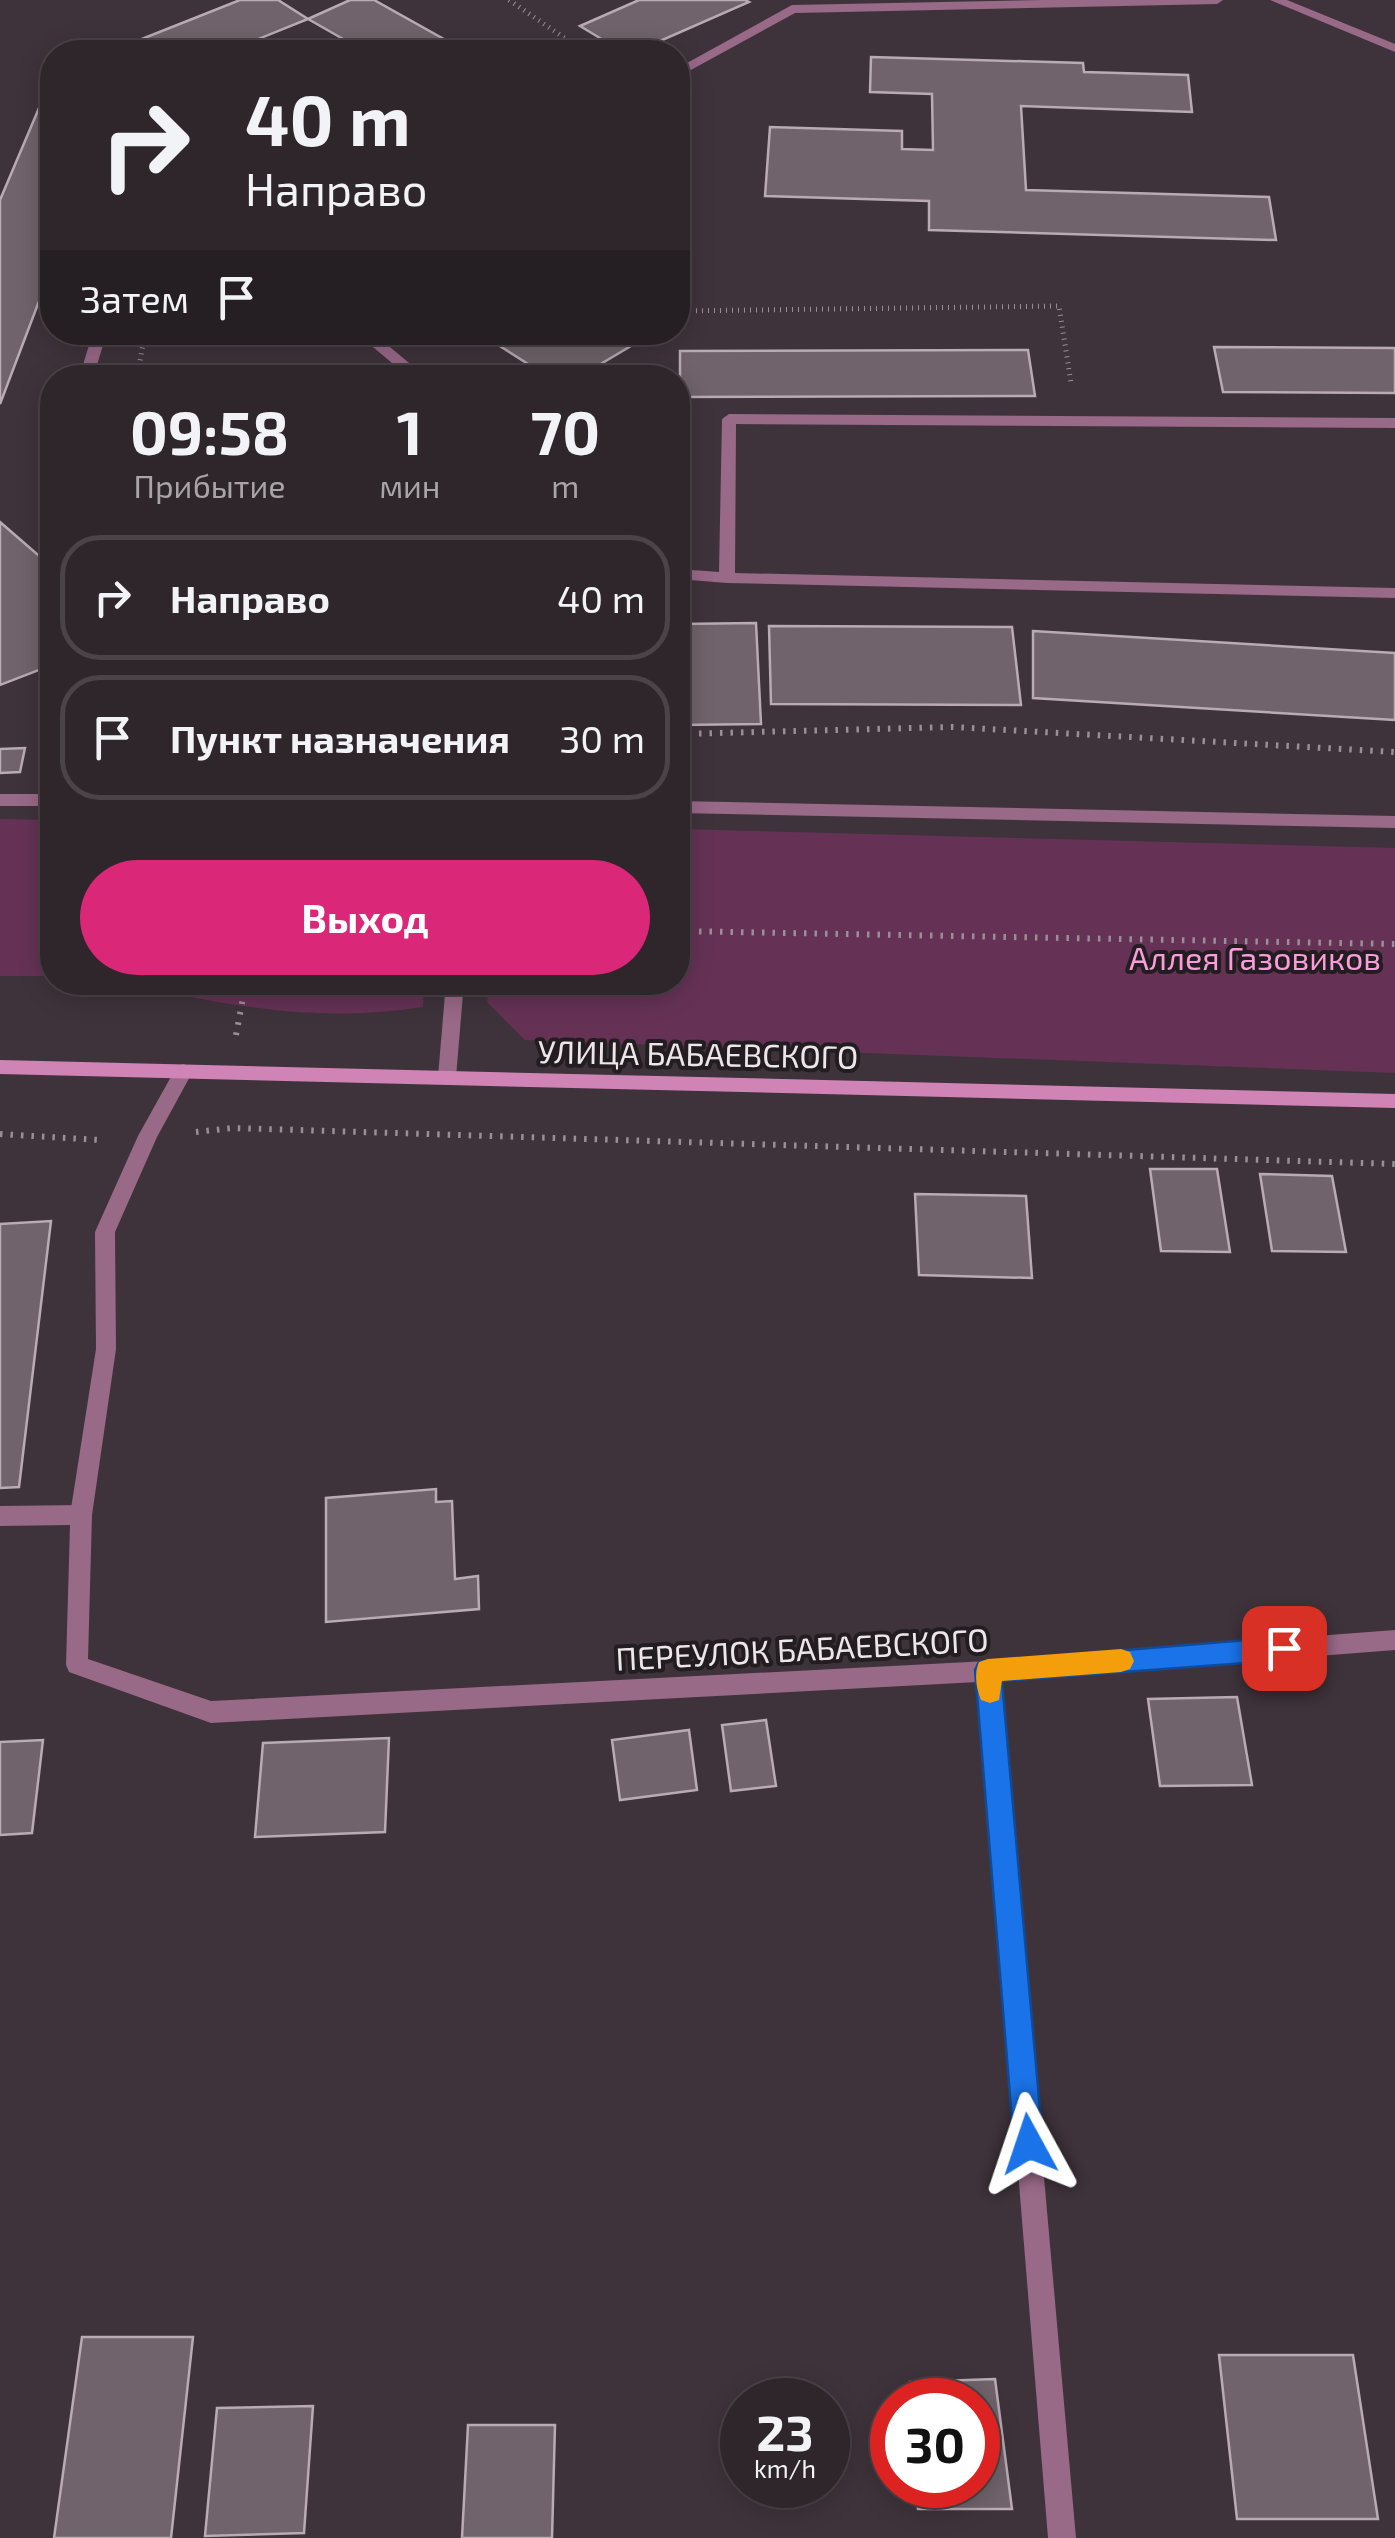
<!DOCTYPE html>
<html lang="ru">
<head>
<meta charset="utf-8">
<style>
	body { margin:0; font-family:"Exo 2",sans-serif; background:#3b3238; color:#f1f3f6; height:100vh; display:flex; flex-direction:column; font-size:38px; white-space:nowrap }
	* { box-sizing:border-box; margin:0 }
	p { font-size:32px; color:#a7a5a9 }
	.icon { flex:none; width:55px; height:55px; fill:none; stroke:currentColor; stroke-width:2; stroke-linecap:round; stroke-linejoin:round }
	.map { position:relative; flex:1; overflow:hidden }
	.side { position:absolute; left:40px; top:365px; width:650px; height:630px; display:flex; flex-direction:column; background:#2f262c; border-radius:40px; box-shadow:0 5px 25px #0003,0 0 0 2px #4a4348 }
	.side>* { flex:none }
	.banner { position:absolute; left:40px; top:40px; width:650px; height:305px; border-radius:40px; box-shadow:0 5px 25px #0003,0 0 0 2px #4a4348; background:#2f262c; color:#f1f3f6; overflow:hidden }
	.speed { position:absolute; left:720px; top:2378px; display:flex; gap:20px; font-size:50px; font-weight:700; text-align:center }
	.speed>* { display:grid; place-content:center; width:130px; height:130px; border-radius:50%; background:#2f262c; box-shadow:0 5px 25px #0003,0 0 0 2px #4a4348; line-height:1 }
	.speed small { font-size:25px; font-weight:400 }
	.speed .limit { border:15px solid #d22; background:#fff; color:#111 }
	.pin { position:absolute; display:grid; place-items:center; width:85px; height:85px; color:#fff; margin:-42px; border-radius:20px; box-shadow:0 5px 15px #0006 }
	.me { position:absolute; width:110px; margin:-55px; rotate:355deg; stroke-linejoin:round; filter:drop-shadow(0 0 8px #0008) }
	.turn { display:flex; align-items:center; gap:35px; height:210px; padding:0 40px; font-size:45px }
	.turn .icon { width:130px; height:130px; stroke-width:2.5 }
	.turn b { display:block; font-size:70px; line-height:85px }
	.then { display:flex; align-items:center; height:95px; padding:0 40px; background:#0003; gap:20px; font-size:38px }
	.eta { display:flex; justify-content:space-evenly; align-items:center; height:170px; text-align:center }
	.eta b { font-size:60px; font-weight:700; line-height:70px }
	.cta { display:flex; gap:20px; margin-top:auto; padding:20px 40px }
	.cta a { flex:1; height:115px; border-radius:60px; background:#db2777; color:#fff; font-size:40px; font-weight:700; line-height:115px; text-align:center }
	ul { padding:0; list-style:none }
	li { display:flex; align-items:center; gap:30px; height:125px; margin:0 20px 15px; padding:0 20px; border:5px solid #4a4348; border-radius:40px }
	li div { flex:1 }
	li b { display:block; font-size:38px }
	li em { font-style:normal }
	.map>svg:first-child { display:block }
	.green { fill:#653255 }
	.building { fill:#70636b; stroke:#b9aab3; stroke-width:2.5 }
	.lines { fill:none; stroke-linecap:round; stroke-linejoin:round }
	.path-far1 { stroke:#998f96; stroke-width:5; stroke-dasharray:1 5; stroke-linecap:butt }
	.path { stroke:#998f96; stroke-width:6; stroke-dasharray:2.5 8; stroke-linecap:butt }
	.lane { fill:#996988; fill-rule:evenodd }
	.street { fill:#996988; fill-rule:evenodd }
	.secondary { fill:#cf84b5; fill-rule:evenodd }
	.route { fill:#1a73e8; stroke:#114b97; stroke-width:2.5 }
	.slow { fill:#f59e0b }
	.labels { text-anchor:middle; dominant-baseline:central; stroke-width:8; stroke-linejoin:round; paint-order:stroke }
	.park-label { font-size:32px; fill:#fa9cda; stroke:#221d20 }
	.street-label { font-size:32px; fill:#ede5ea; stroke:#221d20 }
</style>
</head>
<body>
<div class="map">
<svg width="1395" height="2538" viewBox="0 0 1395 2538">
	<rect width="100%" height="100%" fill="#3f333b"/>
	<g class="green">
		<polygon points="0,819 52,820 52,976 0,976"/>
		<polygon points="678,829 1395,848 1395,1073 525,1040 487,1002 490,983 678,982"/>
		<path d="M 121,983 L 424,983 L 423,1007 C 311,1024 230,1005 121,983 Z"/>
	</g>
	<g class="building">
		<polygon points="240,0 278,0 308,19 226,52 109,52"/>
		<polygon points="350,0 374,0 467,52 366,52 308,19"/>
		<polygon points="639,0 745,0 749,2 635,52 623,52 580,26"/>
		<polygon points="871,57 1083,63 1084,72 1188,75 1192,112 1021,106 1026,190 1269,197 1276,240 929,230 929,201 765,196 770,127 902,131 902,149 933,150 932,94 870,92"/>
		<polygon points="39,108 52,108 52,267 0,404 0,200"/>
		<polygon points="478,332 619,332 636,343 577,378 550,378"/>
		<polygon points="1214,347 1395,348 1395,393 1223,392"/>
		<polygon points="1028,350 1035,396 680,397 680,351"/>
		<polygon points="0,522 52,567 52,665 0,685"/>
		<polygon points="756,623 761,724 678,725 678,624"/>
		<polygon points="769,626 1012,627 1021,705 771,704"/>
		<polygon points="1033,631 1395,653 1395,720 1033,698"/>
		<polygon points="25,748 20,772 0,773 0,749"/>
		<polygon points="1150,1169 1217,1169 1230,1252 1161,1251"/>
		<polygon points="1260,1174 1332,1176 1346,1252 1272,1251"/>
		<polygon points="915,1194 1026,1196 1032,1278 919,1275"/>
		<polygon points="51,1221 19,1487 0,1488 0,1224"/>
		<polygon points="436,1489 436,1502 452,1501 455,1579 478,1576 479,1609 326,1622 326,1498"/>
		<polygon points="1237,1697 1252,1785 1160,1786 1148,1699"/>
		<polygon points="766,1720 776,1786 731,1791 722,1725"/>
		<polygon points="689,1730 697,1790 620,1800 612,1740"/>
		<polygon points="389,1738 385,1832 255,1837 263,1743"/>
		<polygon points="43,1740 32,1833 0,1835 0,1742"/>
		<polygon points="82,2337 193,2337 171,2538 54,2538"/>
		<polygon points="1219,2355 1353,2355 1378,2519 1237,2519"/>
		<polygon points="995,2379 1012,2509 918,2509 916,2485 978,2485 978,2400 911,2400 910,2382"/>
		<polygon points="313,2406 304,2533 205,2536 217,2408"/>
		<polygon points="468,2425 555,2425 552,2538 462,2538"/>
	</g>
	<g class="lines">
		<g class="path-far1">
			<polyline points="509,0 585,52"/>
			<polyline points="678,311 1059,306 1071,383"/>
			<polyline points="137,378 143,344 205,332"/>
		</g>
		<g class="path">
			<polyline points="678,734 953,727 1395,752"/>
			<polyline points="678,931 1395,944"/>
			<polyline points="236,1035 246,982"/>
			<polyline points="196,1132 233,1128 1395,1164"/>
			<polyline points="0,1134 99,1140"/>
		</g>
		<g class="lane">
			<polygon points="1043,0 1223,0 1217,4 795,13 678,77 678,68 792,5"/>
			<polygon points="1270,0 1287,0 1395,44 1395,52"/>
			<polygon points="307,39 328,52 314,52 306,48 296,52 281,52"/>
			<polygon points="93,332 107,332 93,378 79,378"/>
			<polygon points="355,332 372,332 427,378 410,378"/>
			<polygon points="729,414 1395,418 1395,428 736,424 735,573 1395,588 1395,598 727,583 678,579 678,569 719,572 722,419"/>
			<polygon points="184,1064 193,1071 157,1137 115,1232 116,1349 92,1515 89,1522 81,1525 73,1522 70,1515 96,1349 95,1232 138,1136 177,1066"/>
		</g>
		<g class="street">
			<rect x="0" y="794" width="52" height="12"/>
			<polygon points="678,801 1395,816 1395,828 678,813"/>
			<polygon points="446,982 464,982 456,1077 447,1084 438,1077"/>
			<polygon points="81,1505 89,1508 92,1515 88,1659 211,1701 988,1661 1395,1630 1395,1650 1000,1681 1076,2538 1048,2538 978,1682 211,1723 69,1672 66,1665 70,1525 0,1526 0,1506"/>
		</g>
		<polygon class="secondary" points="0,1060 1395,1094 1395,1108 0,1074"/>
	</g>
	<polygon class="route" points="1284,1637 1293,1640 1297,1648 1293,1657 1284,1660 1002,1681 1043,2144 1039,2154 1029,2158 1019,2154 1014,2144 975,1670 979,1662"/>
	<path class="slow" d="M 1121,1649 L 1130,1652 L 1134,1661 L 1130,1669 L 1121,1672 L 1002,1681 L 999,1700 L 990,1703 L 981,1700 C 976,1688 974,1674 979,1662 L 988,1659 Z"/>
	<g class="labels">
		<g class="park-label">
			<text x="1255" y="957">Аллея Газовиков</text>
		</g>
		<g class="street-label">
			<text transform="translate(698 1053) rotate(1)">УЛИЦА БАБАЕВСКОГО</text>
			<text transform="translate(802 1648) rotate(-3)">ПЕРЕУЛОК БАБАЕВСКОГО</text>
		</g>
	</g>
</svg>
<div class="speed"><div>23<small>km/h</small></div><div class="limit">30</div></div>
<div class="pin" style="left:1284px;top:1648px;background:#d93025"><svg class="icon" aria-label="arrive" viewBox="0 0 24 24"><path d="M6 21V4h12l-3 4 3 4H6"/></svg></div>
<svg class="me" style="left:1029px;top:2144px" viewBox="-20 -20 40 40"><path d="M0-17L14 15 0 8-14 15z" fill="#1a73e8" stroke="#fff" stroke-width="4"/></svg>
<div class="banner">
<div class="turn"><svg class="icon" aria-label="right" viewBox="0 0 24 24"><path d="M7 20v-9h11M14 6l5 5-5 5"/></svg><div><b>40 m</b>Направо</div></div>
<div class="then">Затем<svg class="icon" aria-label="arrive" viewBox="0 0 24 24"><path d="M6 21V4h12l-3 4 3 4H6"/></svg></div>
</div>
<section class="side">
<div class="eta">
<div><b>09:58</b><p>Прибытие</p></div>
<div><b>1</b><p>мин</p></div>
<div><b>70</b><p>m</p></div>
</div>
<ul>
<li><svg class="icon" aria-label="right" viewBox="0 0 24 24"><path d="M7 20v-9h11M14 6l5 5-5 5"/></svg><div><b>Направо</b></div><em>40 m</em></li>
<li><svg class="icon" aria-label="arrive" viewBox="0 0 24 24"><path d="M6 21V4h12l-3 4 3 4H6"/></svg><div><b>Пункт назначения</b></div><em>30 m</em></li>
</ul>
<div class="cta"><a>Выход</a></div>
</section>
</div>
</body>
</html>
